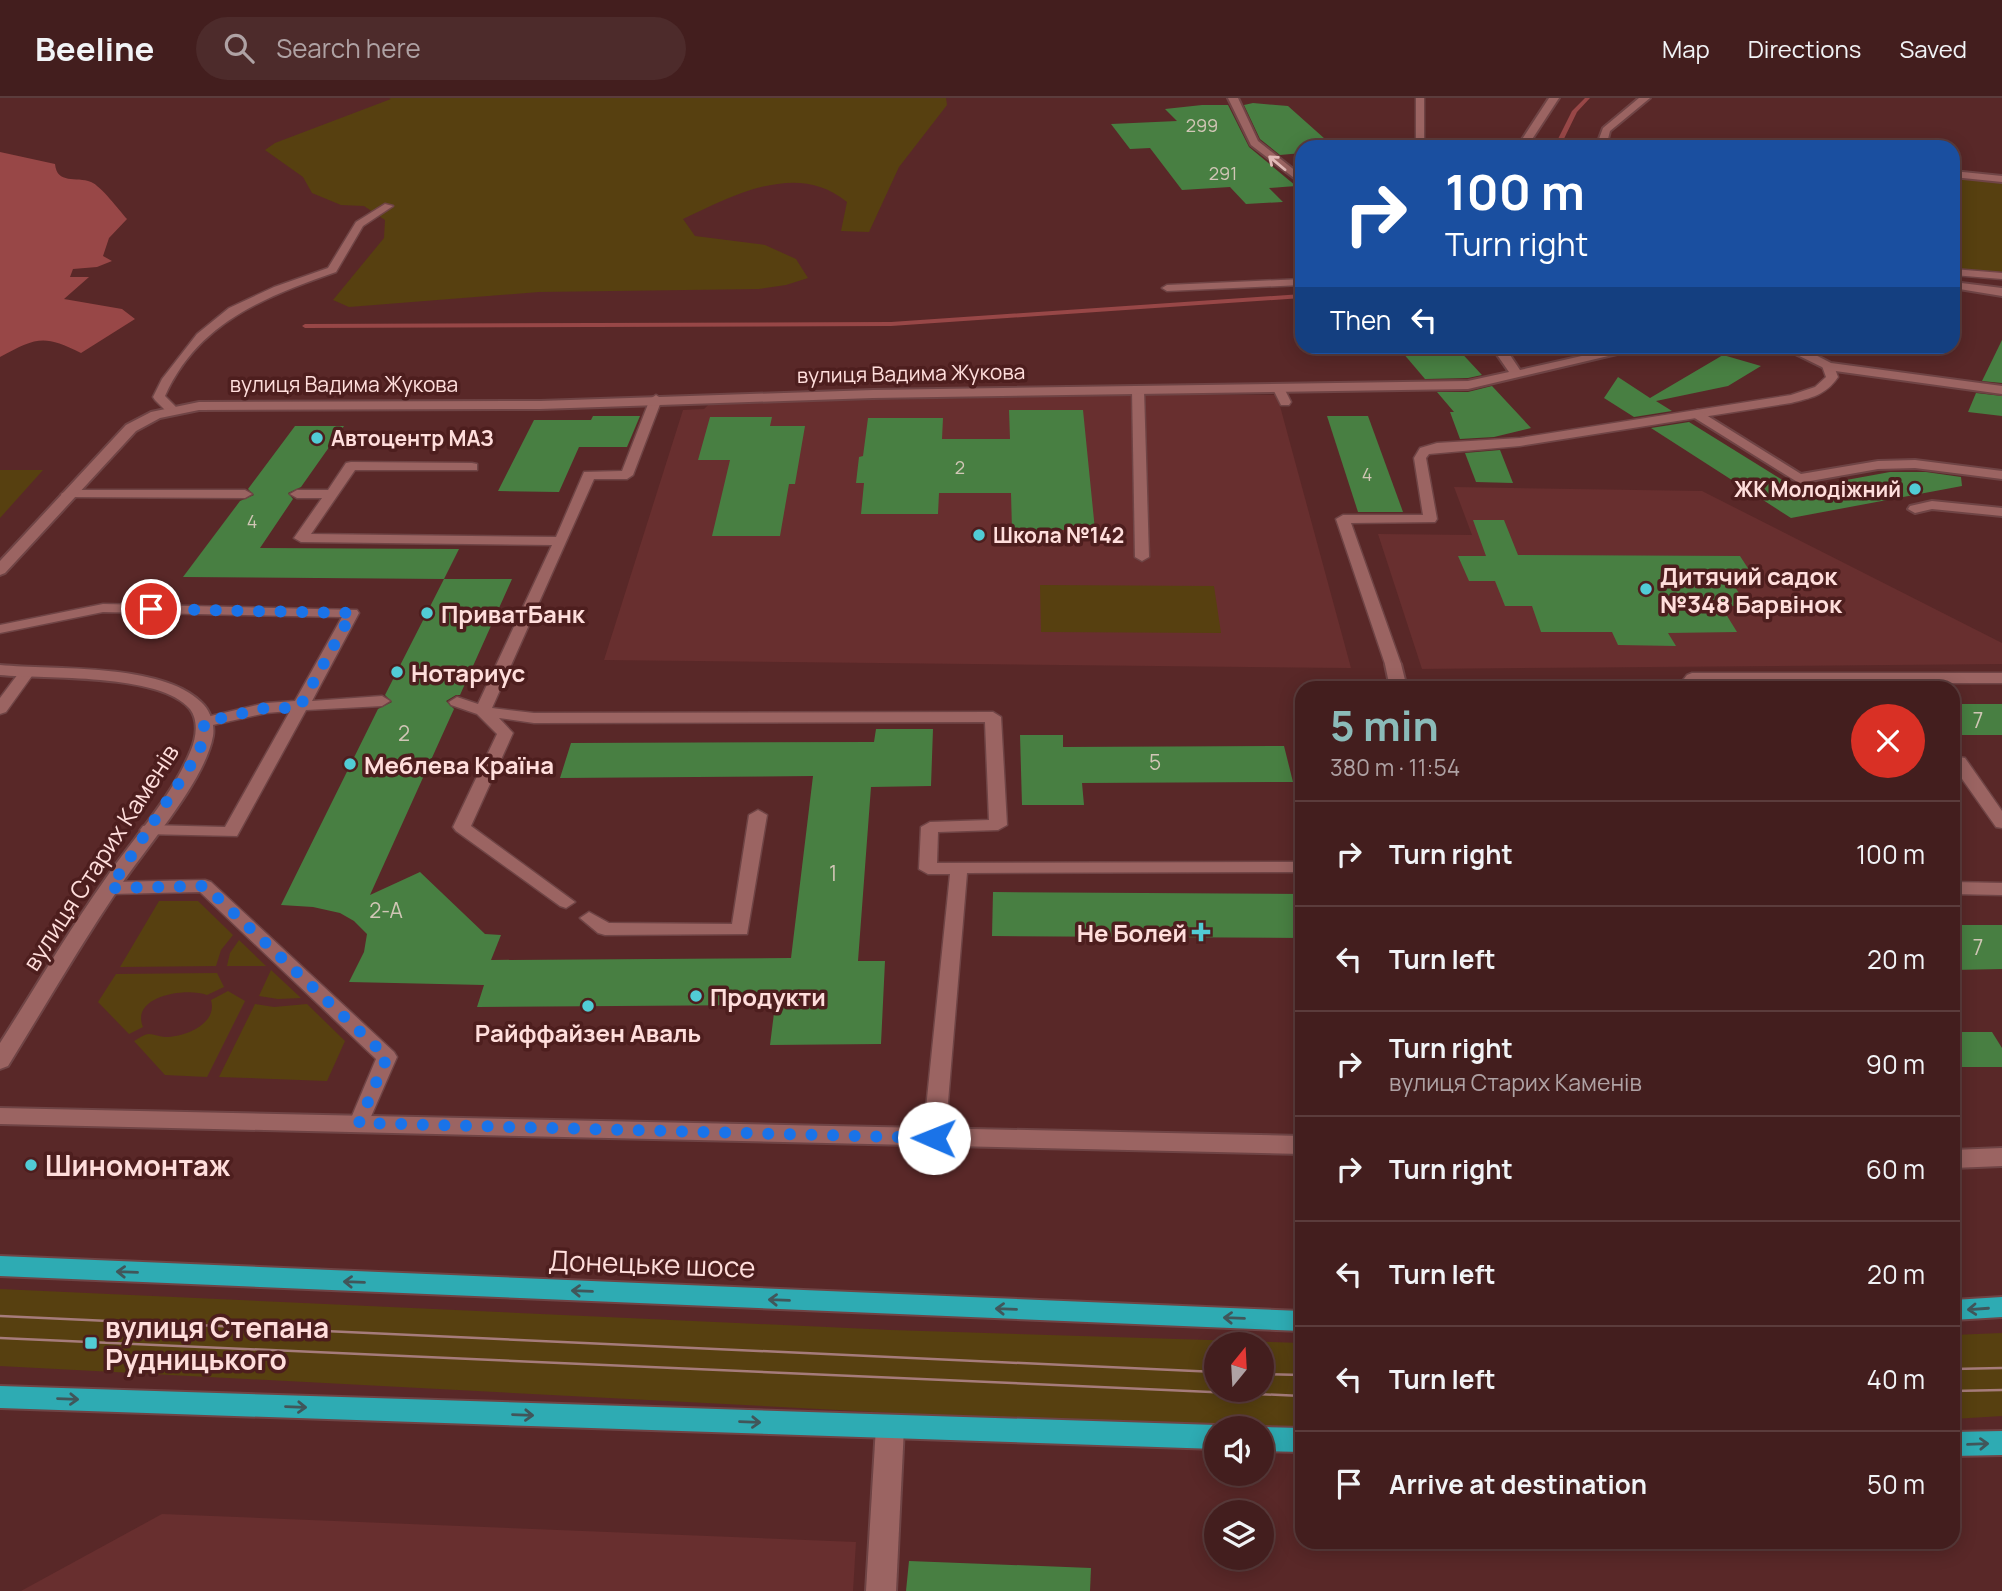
<!DOCTYPE html>
<html lang="en">
<head>
<meta charset="utf-8">
<style>
	body { margin:0; font-family:Manrope,sans-serif; background:#4d2b2b; color:#f1f3f6; height:100vh; display:flex; flex-direction:column; font-size:26px; white-space:nowrap }
	* { box-sizing:border-box; margin:0 }
	p { font-size:23px; color:#afa2a4 }
	.icon { flex:none; width:38px; height:38px; fill:none; stroke:currentColor; stroke-width:2; stroke-linecap:round; stroke-linejoin:round }
	.map { position:relative; flex:1; overflow:hidden }
	.side { position:absolute; left:1295px; top:583px; width:665px; height:868px; display:flex; flex-direction:column; background:#431e1e; border-radius:21px; box-shadow:0 4px 18px #0003,0 0 0 2px #5b3c3c }
	.side>* { flex:none }
	.guide { position:absolute; left:1295px; top:42px; width:665px; height:214px; border-radius:21px; box-shadow:0 4px 18px #0003,0 0 0 2px #5b3c3c; background:#1a4fa0; color:#fff; overflow:hidden }
	.needle { width:46px; rotate:18deg }
	.fabs { position:absolute; left:1204px; top:1234px; display:grid; gap:14px }
	.fabs a { display:grid; place-items:center; width:70px; height:70px; border-radius:50%; background:#431e1e; box-shadow:0 4px 18px #0003,0 0 0 2px #5b3c3c; font-size:35px }
	.pin { position:absolute; display:grid; place-items:center; width:60px; height:60px; color:#fff; margin:-30px; border:4px solid #fff; border-radius:50%; box-shadow:0 2px 7px #0007 }
	.me { position:absolute; width:77px; margin:-38px; rotate:271deg; stroke-linejoin:round; filter:drop-shadow(0 0 5px #0008) }
	.turn { display:flex; align-items:center; gap:24px; height:147px; padding:0 35px; font-size:32px }
	.turn .icon { width:91px; height:91px; stroke-width:2.5 }
	.turn b { display:block; font-size:49px; line-height:60px }
	.then { display:flex; align-items:center; height:66px; padding:0 35px; background:#0003; gap:14px; font-size:26px }
	.round { display:grid; place-items:center; flex:none; width:74px; height:74px; border-radius:37px; background:#4d2b2b }
	.headline { display:flex; align-items:center; justify-content:space-between; height:119px; padding:0 35px }
	h1 { font-size:42px; font-weight:700; line-height:52px; color:#8bbbb9 }
	ul { padding:0; list-style:none }
	li { display:flex; align-items:center; gap:21px; height:105px; padding:0 35px; border-top:2px solid #5b3c3c }
	li div { flex:1 }
	li b { display:block; font-size:26px }
	li em { font-style:normal }
	header { display:flex; align-items:center; gap:42px; box-sizing:border-box; height:98px; padding:0 35px; background:#431e1e; border-bottom:2px solid #5b3c3c }
	header strong { font-size:33px }
	nav { display:flex; gap:38px; margin-inline-start:auto; font-size:24px }
	.search { width:490px; height:63px; background:#4d2b2b; display:flex; align-items:center; gap:18px; box-sizing:border-box; padding:0 24px; border-radius:38px; color:#afa2a4; font-size:26px }
	.map>svg:first-child { display:block }
	.built { fill:#682f2f }
	.green { fill:#574010; fill-rule:evenodd }
	.water { fill:#984747 }
	.lines { fill:none; stroke-linecap:round; stroke-linejoin:round }
	.stream { fill:#984747; fill-rule:evenodd }
	.building { fill:#487f42 }
	.service-casing { stroke:#6f4445; stroke-width:3 }
	.minor-casing { stroke:#6f4445; stroke-width:4 }
	.trunk-casing { stroke:#6f4445; stroke-width:4 }
	.service { fill:#9b6462; fill-rule:evenodd }
	.minor { fill:#9b6462; fill-rule:evenodd }
	.trunk { fill:#2eabb3; fill-rule:evenodd }
	.tram { stroke:#a67c7b; stroke-width:2.5 }
	.oneway { stroke:#e1b9b7 }
	.oneway2 { stroke:#41565a }
	.route { stroke:#1a73e8; stroke-width:12; stroke-dasharray:0 21.6 }
	.poi-dot { fill:#51ccd5; stroke:#4d1e1e; stroke-width:2.5 }
	.labels { text-anchor:middle; dominant-baseline:central; stroke-width:7; stroke-linejoin:round; paint-order:stroke }
	.far-number-label { font-size:18px; fill:#d1c6b6 }
	.far-street-label { font-size:21px; fill:#ffdedc; stroke:#4d1e1e }
	.far-poi-label { font-size:21px; font-weight:bold; fill:#ffdedc; stroke:#4d1e1e; text-anchor:start }
	.number-label { font-size:21px; fill:#d1c6b6 }
	.poi-label { font-size:24px; font-weight:bold; fill:#ffdedc; stroke:#4d1e1e; text-anchor:start }
	.street-label { font-size:24px; fill:#ffdedc; stroke:#4d1e1e }
	.near-poi-label { font-size:28px; font-weight:bold; fill:#ffdedc; stroke:#4d1e1e; text-anchor:start }
	.near-street-label { font-size:28px; fill:#ffdedc; stroke:#4d1e1e }
</style>
</head>
<body>
<header>
<strong>Beeline</strong>
<div class="search"><svg class="icon" aria-label="search" viewBox="0 0 24 24"><circle cx="10" cy="10" r="6"/><path d="M15 15l6 6"/></svg>Search here</div>
<nav><a>Map</a><a>Directions</a><a>Saved</a></nav>
</header>
<div class="map">
<svg width="2002" height="1493" viewBox="0 0 2002 1493">
	<rect width="100%" height="100%" fill="#592828"/>
	<g class="built">
		<polygon points="1139,297 1277,297 1351,570 604,562 683,312 704,311 710,305"/>
		<polygon points="1454,389 1702,393 2002,545 2002,566 1422,571 1378,436 1472,437"/>
		<polygon points="162,1416 856,1444 853,1493 21,1493"/>
	</g>
	<g class="green">
		<path d="M 389,0 L 946,0 L 947,7 L 899,69 L 869,134 L 841,133 L 847,104 C 797,62 733,98 683,121 L 695,138 L 765,147 L 796,161 L 808,180 L 786,187 L 759,191 L 539,194 L 349,209 L 333,202 L 384,140 L 385,122 L 364,108 L 341,107 L 312,95 L 303,79 L 265,52 L 275,45 L 391,1 Z"/>
		<polygon points="1953,80 2002,84 2002,174 1953,171"/>
		<polygon points="0,372 43,372 0,420"/>
		<polygon points="1040,487 1214,488 1221,535 1041,534"/>
		<polygon points="159,803 198,803 233,837 221,852 216,868 120,869"/>
		<polygon points="239,842 266,868 227,868 230,855"/>
		<polygon points="271,872 301,900 278,901 259,898"/>
		<path d="M 217,875 L 224,889 L 207,897 C 186,889 130,898 143,929 L 129,936 L 98,904 L 116,876 Z"/>
		<path d="M 228,893 L 245,903 L 207,979 L 165,977 L 134,943 C 138,941 144,936 149,936 C 154,936 160,939 165,939 C 185,939 218,926 211,902 Z"/>
		<polygon points="255,906 274,909 307,906 345,943 327,983 219,979"/>
		<path d="M 0,1191 L 891,1232 L 1302,1245 L 1302,1330 L 1048,1323 L 0,1268 ZM 1216,1246 L 1262,1246 L 1262,1292 L 1216,1292 Z"/>
		<polygon points="2002,1235 2002,1318 1953,1321 1953,1237"/>
	</g>
	<path class="water" d="M 0,54 L 55,66 C 57,87 76,78 91,84 C 101,88 119,112 127,121 L 109,140 L 103,158 L 112,163 L 97,169 L 73,171 L 70,179 L 89,179 L 64,201 L 122,211 L 135,221 L 81,255 C 43,236 36,240 0,259 Z"/>
	<g class="lines">
		<g class="stream">
			<polygon points="1585,0 1590,0 1577,14 1560,49 1554,49 1572,13"/>
			<polygon points="1302,196 1302,200 891,228 305,230 302,228 305,226 891,224"/>
		</g>
	</g>
	<g class="building">
		<polygon points="1253,5 1288,8 1334,49 1302,49 1302,55 1280,57 1260,41 1244,7"/>
		<polygon points="1202,7 1228,7 1249,49 1296,88 1269,90 1283,104 1246,106 1230,89 1182,92 1150,50 1130,51 1111,26 1177,23 1165,11"/>
		<polygon points="2002,242 2002,285 1982,283"/>
		<polygon points="1397,248 1455,248 1482,277 1468,280 1425,281"/>
		<polygon points="1723,257 1761,268 1728,288 1656,303 1672,313 1634,319 1604,300 1618,279 1650,300"/>
		<polygon points="1492,288 1531,330 1494,339 1460,341 1450,314 1454,314 1437,294 1468,294"/>
		<polygon points="1976,295 2002,298 2002,318 1968,314"/>
		<polygon points="1009,312 1083,312 1095,432 1012,432 1011,395 939,395 938,416 861,416 864,385 856,385 859,359 863,358 868,320 943,320 942,341 1010,341"/>
		<polygon points="593,318 640,318 627,349 579,349 559,394 498,393 534,322 591,322"/>
		<polygon points="1327,318 1368,318 1403,414 1358,414"/>
		<polygon points="710,319 772,319 770,328 805,328 795,386 789,386 780,438 712,438 730,362 698,362"/>
		<polygon points="1689,324 1797,391 1890,374 1926,374 1961,379 1962,388 1791,420 1651,330"/>
		<polygon points="295,328 344,328 301,389 288,395 293,401 260,450 459,451 444,481 183,479 240,403 254,397 248,391"/>
		<polygon points="1500,352 1513,385 1476,384 1465,355"/>
		<polygon points="1473,422 1504,422 1518,457 1740,458 1757,484 1732,484 1747,508 1721,508 1737,534 1668,535 1676,548 1618,547 1612,534 1541,534 1532,508 1505,508 1495,483 1469,483 1458,458 1486,458"/>
		<polygon points="444,481 512,481 460,597 456,597 446,603 454,611 370,797 420,774 485,836 501,837 491,862 791,860 813,678 560,680 571,645 874,644 876,631 933,631 931,688 871,689 858,863 885,863 881,946 770,947 775,907 477,909 484,887 349,884 364,854 367,836 354,823 340,815 313,809 281,807 378,611 392,604 385,597"/>
		<rect x="1953" y="606" width="49" height="31"/>
		<polygon points="1020,637 1063,637 1063,649 1284,648 1293,684 1082,685 1084,707 1022,707"/>
		<polygon points="993,794 1302,796 1302,840 992,838"/>
		<polygon points="1953,827 2002,827 2002,871 1953,872"/>
		<polygon points="1953,934 1992,934 2002,950 2002,969 1953,969"/>
		<polygon points="909,1463 1091,1470 1090,1493 906,1493"/>
	</g>
	<g class="lines">
		<g class="service-casing">
			<g id="service">
				<rect x="1416" y="0" width="8" height="49"/>
				<path d="M 385,106 L 393,108 L 363,128 L 336,174 C 265,199 198,224 165,298 L 177,310 L 177,316 L 169,316 L 155,302 L 153,299 L 162,281 L 197,236 L 229,210 L 274,189 L 328,170 L 356,124 Z"/>
				<polygon points="1953,171 2002,175 2002,181 1953,177"/>
				<polygon points="1302,181 1302,187 1167,193 1162,190 1167,187"/>
				<path d="M 1828,265 L 1834,268 L 1838,279 C 1826,297 1811,300 1791,305 L 1520,348 L 1429,356 L 1426,360 L 1437,421 L 1435,424 L 1351,425 L 1401,566 L 1393,571 L 1385,566 L 1336,421 L 1343,417 L 1423,417 L 1414,360 L 1420,350 L 1437,345 L 1520,340 L 1791,297 L 1815,289 L 1826,279 L 1822,268 Z"/>
				<polygon points="1274,286 1282,286 1291,304 1289,307 1281,307 1272,289"/>
				<polygon points="1138,288 1144,292 1149,459 1142,463 1135,459 1132,292"/>
				<polygon points="656,297 662,301 633,377 627,381 594,381 492,610 534,615 993,614 1001,619 1007,727 998,732 938,734 937,765 1302,764 1302,774 967,775 945,1040 941,1045 934,1048 927,1045 923,1040 950,776 928,776 919,771 921,729 930,724 989,722 985,624 534,625 499,620 513,635 471,728 575,804 566,810 560,808 456,733 453,729 497,636 477,616 451,607 449,604 457,599 478,606 552,447 301,444 294,440 322,400 297,400 290,396 297,392 328,392 346,365 351,364 472,365 477,366 477,372 355,372 311,436 556,439 584,374 622,373 650,301"/>
				<polygon points="68,392 245,392 252,396 245,400 63,399 61,396"/>
				<polygon points="103,506 357,512 359,515 312,603 382,598 390,603 382,608 306,612 237,738 143,736 140,732 143,728 149,727 225,729 290,613 266,615 204,629 196,624 198,621 266,605 295,603 342,519 103,514 0,535 0,527"/>
				<polygon points="26,570 34,575 6,614 0,616 0,600 21,572"/>
				<polygon points="1692,575 2002,575 2002,585 1697,585 1693,590 1677,590 1687,577"/>
				<polygon points="1953,658 1965,660 2002,713 2002,730 1996,729 1953,668"/>
				<polygon points="758,712 767,717 747,836 605,837 598,835 580,820 589,814 609,825 732,826 749,717"/>
				<polygon points="205,782 211,784 394,954 397,959 366,1030 359,1033 352,1030 349,1025 376,961 200,794 110,796 101,790 110,784"/>
				<polygon points="1953,784 2002,785 2002,797 1953,796"/>
			</g>
		</g>
		<g class="minor-casing">
			<g id="minor">
				<polygon points="1228,0 1238,0 1258,43 1302,78 1302,86 1251,47"/>
				<polygon points="1549,0 1559,0 1527,49 1517,49"/>
				<polygon points="1639,0 1650,0 1610,33 1606,49 1596,49 1603,30"/>
				<polygon points="1953,73 2002,78 2002,84 1953,79"/>
				<polygon points="1953,184 2002,190 2002,198 1953,190"/>
				<polygon points="1491,248 1504,248 1520,272 1626,248 1651,248 1468,291 873,300 540,311 199,312 160,320 136,333 5,475 0,477 0,463 126,327 151,314 199,304 540,303 873,292 1468,283 1509,274"/>
				<polygon points="1779,248 1798,248 1831,265 2002,288 2002,296 1828,272"/>
				<polygon points="1698,312 1801,376 1878,363 1915,362 2002,373 2002,381 1915,370 1878,371 1799,385 1693,319 1691,316"/>
				<polygon points="1932,403 2002,410 2002,418 1932,411 1915,415 1908,411 1910,408"/>
				<polygon points="1393,561 1401,566 1407,590 1390,590 1385,566"/>
				<path d="M 0,567 C 54,572 162,565 201,604 C 210,612 215,626 213,638 C 205,683 147,748 121,787 C 81,846 45,908 8,968 L 0,971 L 0,945 C 35,890 68,834 106,780 C 134,739 172,699 191,652 C 196,640 199,623 190,611 C 160,575 45,581 0,577 Z"/>
				<polygon points="0,1010 1302,1038 1302,1056 0,1026"/>
				<polygon points="2002,1050 2002,1068 1953,1070 1953,1052"/>
				<polygon points="890,1317 900,1321 904,1329 896,1493 866,1493 876,1329 880,1321"/>
			</g>
		</g>
		<g class="trunk-casing">
			<g id="trunk">
				<polygon points="0,1158 1302,1213 1302,1233 0,1178"/>
				<polygon points="2002,1199 2002,1219 1953,1222 1953,1202"/>
				<polygon points="0,1288 1216,1327 1223,1330 1216,1330 1216,1351 0,1310"/>
				<polygon points="1262,1329 1302,1330 1302,1354 1262,1353"/>
				<polygon points="2002,1333 2002,1357 1953,1358 1953,1334"/>
			</g>
		</g>
		<use href="#service" class="service"/>
		<use href="#minor" class="minor"/>
		<use href="#trunk" class="trunk"/>
		<g class="tram">
			<polyline points="0,1218 1216,1274"/>
			<polyline points="0,1240 1302,1298"/>
			<polyline points="1953,1271 2002,1270"/>
			<polyline points="1262,1276 1302,1277"/>
			<polyline points="1953,1293 2002,1292"/>
		</g>
	</g>
	<defs><path id="oneway-shaft" d="M-6 0H5M1.5-3L5.5 0L1.5 3" fill="none" stroke-width="1.6" stroke-linecap="round" stroke-linejoin="round" transform="scale(1.75)"/></defs>
	<use class="oneway" href="#oneway-shaft" transform="translate(1277 65) rotate(-140)"/>
	<g class="oneway2">
		<use href="#oneway-shaft" transform="translate(127 1174) rotate(-178)"/>
		<use href="#oneway-shaft" transform="translate(354 1184) rotate(-178)"/>
		<use href="#oneway-shaft" transform="translate(582 1193) rotate(-178)"/>
		<use href="#oneway-shaft" transform="translate(779 1202) rotate(-178)"/>
		<use href="#oneway-shaft" transform="translate(1006 1211) rotate(-178)"/>
		<use href="#oneway-shaft" transform="translate(1978 1211) rotate(176)"/>
		<use href="#oneway-shaft" transform="translate(1234 1220) rotate(-178)"/>
		<use href="#oneway-shaft" transform="translate(68 1301) rotate(2)"/>
		<use href="#oneway-shaft" transform="translate(296 1309) rotate(2)"/>
		<use href="#oneway-shaft" transform="translate(523 1317) rotate(2)"/>
		<use href="#oneway-shaft" transform="translate(750 1324) rotate(2)"/>
		<use href="#oneway-shaft" transform="translate(1978 1346) rotate(-2)"/>
	</g>
	<g class="lines">
		<polyline class="route" points="151,511 352,515 299,610 266,610 204,624 204,639 198,656 110,790 205,788 387,959 359,1025 934,1040"/>
	</g>
	<g class="poi-dot">
		<circle cx="317" cy="340" r="7"/>
		<circle cx="1915" cy="391" r="7"/>
		<circle cx="979" cy="437" r="7"/>
		<circle cx="1646" cy="491" r="7"/>
		<circle cx="427" cy="515" r="7"/>
		<circle cx="397" cy="574" r="7"/>
		<circle cx="350" cy="666" r="7"/>
		<path d="M1197.5 823.5h7v7h7v7h-7v7h-7v-7h-7v-7h7z"/>
		<circle cx="696" cy="898" r="7"/>
		<circle cx="588" cy="908" r="7"/>
		<circle cx="31" cy="1067" r="7"/>
		<rect x="84" y="1238" width="14" height="14" rx="3.5"/>
	</g>
	<g class="labels">
		<g class="far-number-label">
			<text x="1202" y="27">299</text>
			<text x="1223" y="75">291</text>
			<text x="960" y="369">2</text>
			<text x="1367" y="376">4</text>
			<text x="252" y="423">4</text>
		</g>
		<g class="far-street-label">
			<text transform="translate(911 275) rotate(-1)">вулиця Вадима Жукова</text>
			<text x="344" y="286">вулиця Вадима Жукова</text>
		</g>
		<g class="far-poi-label">
			<text x="331" y="340">Автоцентр МАЗ</text>
			<text x="1901" y="391" text-anchor="end">ЖК Молодіжний</text>
			<text x="993" y="437">Школа №142</text>
		</g>
		<g class="number-label">
			<text x="1978" y="622">7</text>
			<text x="404" y="635">2</text>
			<text x="1155" y="664">5</text>
			<text x="833" y="775">1</text>
			<text x="386" y="812">2-А</text>
			<text x="1978" y="849">7</text>
		</g>
		<g class="poi-label">
			<text x="1660" y="477">Дитячий садок<tspan x="1660" dy="28">№348 Барвінок</tspan></text>
			<text x="441" y="515">ПриватБанк</text>
			<text x="411" y="574">Нотариус</text>
			<text x="364" y="666">Меблева Країна</text>
			<text x="1187" y="834" text-anchor="end">Не Болей</text>
			<text x="710" y="898">Продукти</text>
			<text x="588" y="934" text-anchor="middle">Райффайзен Аваль</text>
		</g>
		<g class="street-label">
			<text transform="translate(100 759) rotate(-57)">вулиця Старих Каменів</text>
		</g>
		<g class="near-poi-label">
			<text x="45" y="1067">Шиномонтаж</text>
			<text x="105" y="1229">вулиця Степана<tspan x="105" dy="32">Рудницького</tspan></text>
		</g>
		<g class="near-street-label">
			<text transform="translate(652 1165) rotate(2)">Донецьке шосе</text>
		</g>
	</g>
</svg>
<div class="fabs">
<a><svg class="needle" viewBox="-14 -14 28 28"><path d="M0-13l5 13h-10z" fill="#e53935"/><path d="M0 13l5-13h-10z" fill="#afa2a4"/></svg></a>
<a><svg class="icon" aria-label="sound" viewBox="0 0 24 24"><path d="M4 9h4l5-4v14l-5-4H4zM17 9q2 3 0 6"/></svg></a>
<a><svg class="icon" aria-label="layers" viewBox="0 0 24 24"><path d="M12 4l9 5-9 5-9-5zM3 14l9 5 9-5"/></svg></a>
</div>
<div class="pin" style="left:151px;top:511px;background:#d93025"><svg class="icon" aria-label="arrive" viewBox="0 0 24 24"><path d="M6 21V4h12l-3 4 3 4H6"/></svg></div>
<svg class="me" style="left:934px;top:1040px" viewBox="-20 -20 40 40"><circle r="19" fill="#fff"/><path d="M0-13L10 11 0 6-10 11z" fill="#1a73e8"/></svg>
<div class="guide">
<div class="turn"><svg class="icon" aria-label="right" viewBox="0 0 24 24"><path d="M7 20v-9h11M14 6l5 5-5 5"/></svg><div><b>100 m</b>Turn right</div></div>
<div class="then">Then<svg class="icon" aria-label="left" viewBox="0 0 24 24"><path d="M17 20v-9H6M10 6l-5 5 5 5"/></svg></div>
</div>
<section class="side">
<div class="headline"><div><h1>5 min</h1><p>380 m · 11:54</p></div><a class="round" style="background:#d93025;color:#fff"><svg class="icon" aria-label="close" viewBox="0 0 24 24"><path d="M6 6l12 12M18 6L6 18"/></svg></a></div>
<ul>
<li><svg class="icon" aria-label="right" viewBox="0 0 24 24"><path d="M7 20v-9h11M14 6l5 5-5 5"/></svg><div><b>Turn right</b></div><em>100 m</em></li>
<li><svg class="icon" aria-label="left" viewBox="0 0 24 24"><path d="M17 20v-9H6M10 6l-5 5 5 5"/></svg><div><b>Turn left</b></div><em>20 m</em></li>
<li><svg class="icon" aria-label="right" viewBox="0 0 24 24"><path d="M7 20v-9h11M14 6l5 5-5 5"/></svg><div><b>Turn right</b><p>вулиця Старих Каменів</p></div><em>90 m</em></li>
<li><svg class="icon" aria-label="right" viewBox="0 0 24 24"><path d="M7 20v-9h11M14 6l5 5-5 5"/></svg><div><b>Turn right</b></div><em>60 m</em></li>
<li><svg class="icon" aria-label="left" viewBox="0 0 24 24"><path d="M17 20v-9H6M10 6l-5 5 5 5"/></svg><div><b>Turn left</b></div><em>20 m</em></li>
<li><svg class="icon" aria-label="left" viewBox="0 0 24 24"><path d="M17 20v-9H6M10 6l-5 5 5 5"/></svg><div><b>Turn left</b></div><em>40 m</em></li>
<li><svg class="icon" aria-label="arrive" viewBox="0 0 24 24"><path d="M6 21V4h12l-3 4 3 4H6"/></svg><div><b>Arrive at destination</b></div><em>50 m</em></li>
</ul>
</section>
</div>
</body>
</html>
